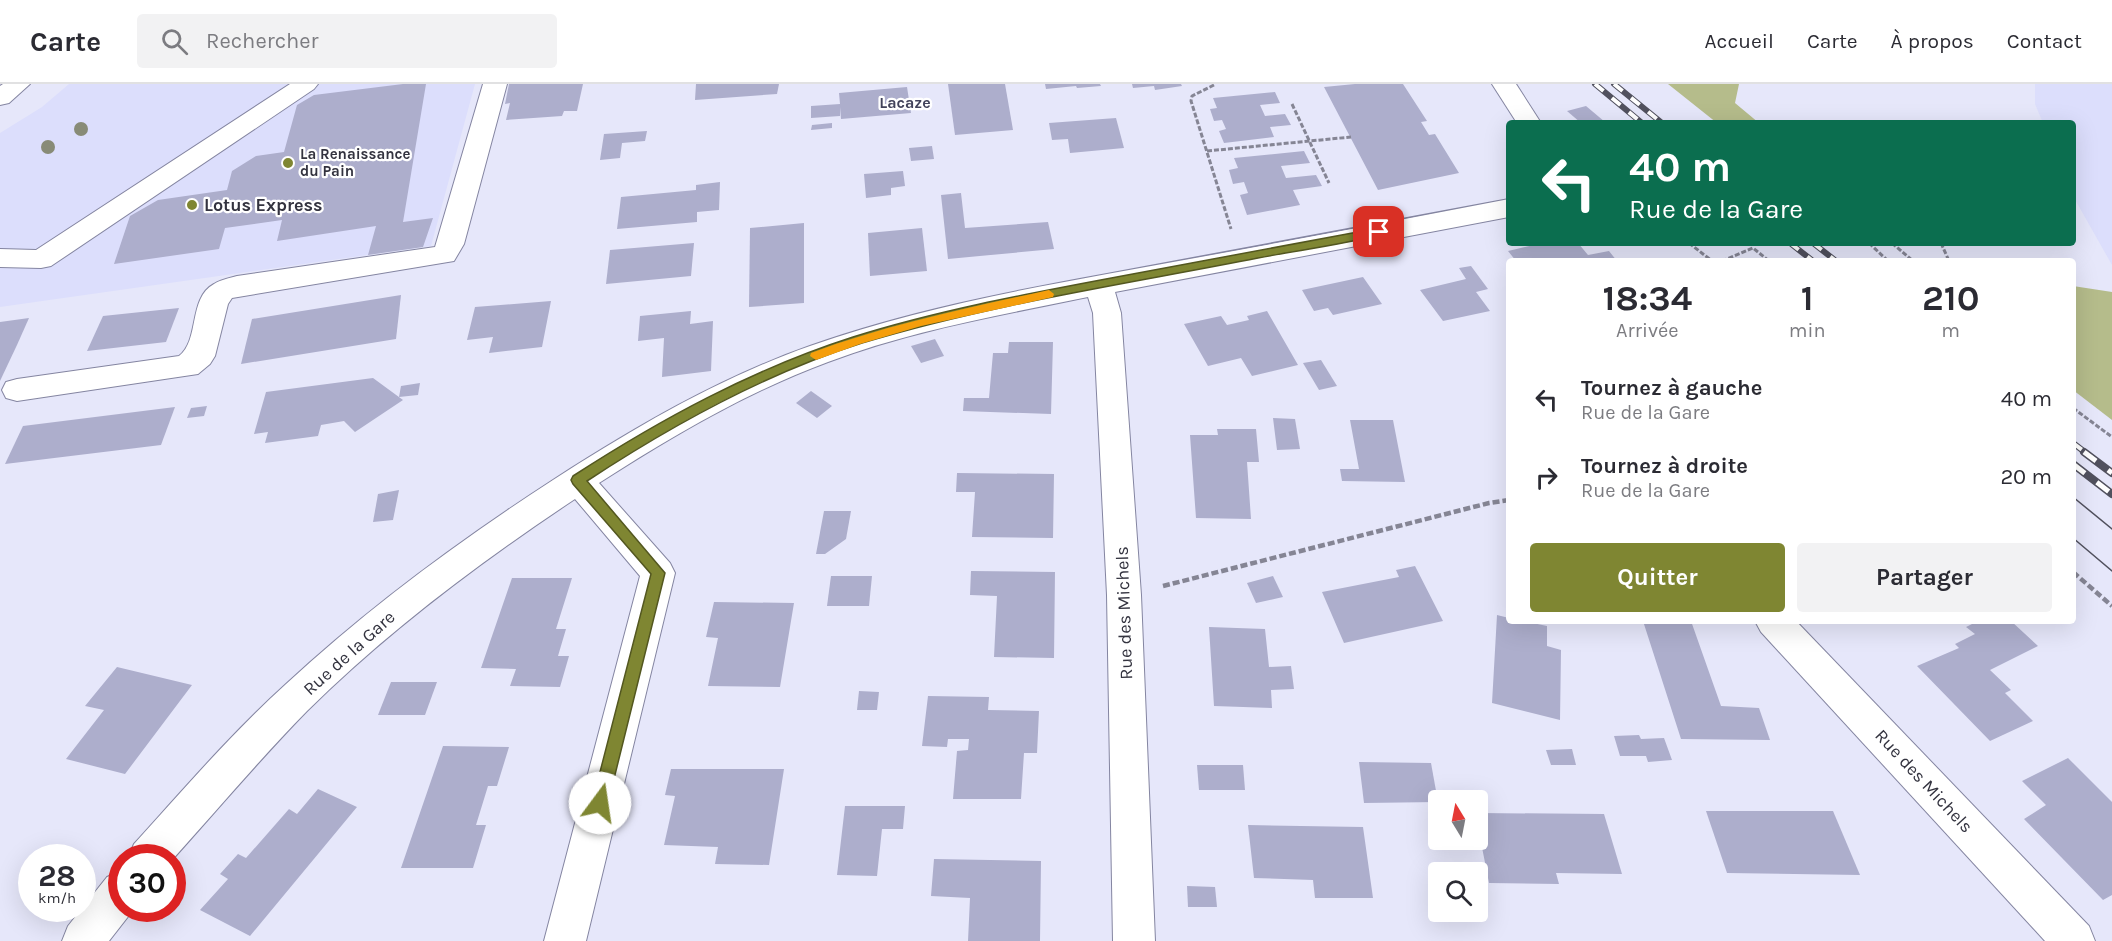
<!DOCTYPE html>
<html lang="fr">
<head>
<meta charset="utf-8">
<style>
	body { margin:0; font-family:Karla,sans-serif; background:#f2f2f3; color:#2b2b33; height:100vh; display:flex; flex-direction:column; font-size:22px; white-space:nowrap }
	* { box-sizing:border-box; margin:0 }
	p { font-size:20px; color:#7c7c81 }
	.icon { flex:none; width:33px; height:33px; fill:none; stroke:currentColor; stroke-width:2; stroke-linecap:round; stroke-linejoin:round }
	.map { position:relative; flex:1; overflow:hidden }
	.side { position:absolute; left:1506px; top:174px; width:570px; height:366px; display:flex; flex-direction:column; background:#fff; border-radius:6px; box-shadow:0 6px 24px #0002 }
	.side>* { flex:none }
	.guide { position:absolute; left:1506px; top:36px; width:570px; height:126px; border-radius:6px; box-shadow:0 6px 24px #0002; background:#0b6e4f; color:#fff; overflow:hidden }
	.needle { width:39px; rotate:350deg }
	.controls { position:absolute; left:1428px; top:706px; display:grid; gap:12px }
	.controls a { display:grid; place-items:center; width:60px; height:60px; border-radius:6px; background:#fff; box-shadow:0 6px 24px #0002; font-size:30px }
	.speed { position:absolute; left:18px; top:760px; display:flex; gap:12px; font-size:30px; font-weight:700; text-align:center }
	.speed>* { display:grid; place-content:center; width:78px; height:78px; border-radius:50%; background:#fff; box-shadow:0 6px 24px #0002; line-height:1 }
	.speed small { font-size:15px; font-weight:400 }
	.speed .limit { border:9px solid #d22; background:#fff; color:#111 }
	.pin { position:absolute; display:grid; place-items:center; width:51px; height:51px; color:#fff; margin:-26px; border-radius:12px; box-shadow:0 3px 9px #0006 }
	.me { position:absolute; width:66px; margin:-33px; rotate:14deg; stroke-linejoin:round; filter:drop-shadow(0 0 4px #0008) }
	.turn { display:flex; align-items:center; gap:21px; height:126px; padding:0 24px; font-size:27px }
	.turn .icon { width:78px; height:78px; stroke-width:2.5 }
	.turn b { display:block; font-size:42px; line-height:51px }
	.eta { display:flex; justify-content:space-evenly; align-items:center; height:102px; text-align:center }
	.eta b { font-size:36px; font-weight:700; line-height:42px }
	.action { display:flex; gap:12px; margin-top:auto; padding:12px 24px }
	.action a { flex:1; height:69px; border-radius:6px; background:#7f8632; color:#fff; font-size:24px; font-weight:700; line-height:69px; text-align:center }
	.action a+a { background:#f2f2f3; color:#2b2b33 }
	ul { padding:0; list-style:none }
	li { display:flex; align-items:center; gap:18px; height:78px; padding:0 24px }
	li div { flex:1 }
	li b { display:block; font-size:22px }
	li em { font-style:normal }
	header { display:flex; align-items:center; gap:36px; box-sizing:border-box; height:84px; padding:0 30px; background:#fff; border-bottom:2px solid #e1e1e2 }
	header strong { font-size:28px }
	nav { display:flex; gap:33px; margin-inline-start:auto; font-size:21px }
	.search { width:420px; height:54px; background:#f2f2f3; display:flex; align-items:center; gap:15px; box-sizing:border-box; padding:0 21px; border-radius:6px; color:#7c7c81; font-size:22px }
	.map>svg:first-child { display:block }
	.built { fill:#dcdefc }
	.green { fill:#b5bc8b }
	.building { fill:#adaecc }
	.lines { fill:none; stroke-linecap:round; stroke-linejoin:round }
	.minor-casing { stroke:#8485a1; stroke-width:2 }
	.major-casing { stroke:#8485a1; stroke-width:2 }
	.path-far1 { stroke:#858594; stroke-width:3; stroke-dasharray:5 2; stroke-linecap:butt }
	.path { stroke:#858594; stroke-width:4.5; stroke-dasharray:7 3; stroke-linecap:butt }
	.minor { fill:#fff; fill-rule:evenodd }
	.major { fill:#fff; fill-rule:evenodd }
	.tram { stroke:#51515e; stroke-width:1.5 }
	.rail-far1-casing { stroke:#51515e; stroke-width:6 }
	.rail-casing { stroke:#51515e; stroke-width:8 }
	.rail-far1 { stroke:#fff; stroke-width:4; stroke-dasharray:11; stroke-linecap:butt }
	.rail { stroke:#fff; stroke-width:5; stroke-dasharray:15; stroke-linecap:butt }
	.tree { fill:#888b77 }
	.route { fill:#7f8632; stroke:#535720; stroke-width:1.5 }
	.slow { fill:#f59e0b }
	.poi-dot { fill:#7f8632; stroke:#fff; stroke-width:2 }
	.labels { text-anchor:middle; dominant-baseline:central; stroke-width:4.5; stroke-linejoin:round; paint-order:stroke }
	.far-poi-label { font-size:15px; font-weight:bold; fill:#33333f; stroke:#fff; text-anchor:start }
	.far-neighbourhood-label { font-size:16px; font-weight:bold; fill:#41425a; stroke:#fff }
	.poi-label { font-size:18px; font-weight:bold; fill:#33333f; stroke:#fff; text-anchor:start }
	.street-label { font-size:18px; fill:#33333f; stroke:#fff }
</style>
</head>
<body>
<header>
<strong>Carte</strong>
<div class="search"><svg class="icon" aria-label="search" viewBox="0 0 24 24"><circle cx="10" cy="10" r="6"/><path d="M15 15l6 6"/></svg>Rechercher</div>
<nav><a>Accueil</a><a>Carte</a><a>À propos</a><a>Contact</a></nav>
</header>
<div class="map">
<svg width="2112" height="857" viewBox="0 0 2112 857">
	<rect width="100%" height="100%" fill="#e6e7fa"/>
	<g class="built">
		<polygon points="69,0 475,0 431,162 0,223 0,49 42,23"/>
		<polygon points="2035,0 2112,0 2112,181 2073,112 2073,39 2043,39 2035,20"/>
	</g>
	<g class="green">
		<polygon points="1668,0 1739,0 1735,19 1759,39 1717,39"/>
		<polygon points="2073,202 2112,208 2112,336 2073,306"/>
	</g>
	<g class="building">
		<polygon points="403,0 426,0 403,138 433,134 423,163 368,171 376,142 277,157 282,136 225,144 219,165 114,180 130,132 158,116 227,106 232,87 256,72 284,68 297,21 314,11"/>
		<polygon points="509,0 583,0 577,27 564,27 562,32 506,36 510,19 505,20"/>
		<polygon points="696,0 779,0 777,10 695,16"/>
		<polygon points="948,0 1005,0 1013,46 955,51"/>
		<polygon points="1045,0 1100,0 1101,2 1077,4 1076,2 1046,5"/>
		<polygon points="1132,0 1181,0 1182,2 1155,6 1154,2 1133,4"/>
		<polygon points="1355,0 1403,0 1427,37 1421,38 1429,51 1435,50 1459,89 1378,106 1324,3"/>
		<polygon points="907,3 911,29 841,35 840,23 840,32 811,34 811,22 840,20 839,9"/>
		<polygon points="1275,8 1280,19 1260,21 1265,32 1285,30 1291,41 1270,43 1274,53 1224,59 1219,47 1226,45 1222,36 1214,37 1210,25 1217,24 1213,14"/>
		<polygon points="1586,22 1605,38 1581,39 1567,27"/>
		<polygon points="1116,34 1124,64 1070,69 1068,55 1052,56 1049,39"/>
		<polygon points="832,39 832,44 811,46 812,41"/>
		<polygon points="647,47 645,57 622,59 620,74 600,76 604,50"/>
		<polygon points="932,62 934,75 911,77 909,64"/>
		<polygon points="1304,67 1310,79 1281,82 1286,94 1316,91 1322,102 1293,106 1300,121 1247,131 1240,111 1248,109 1244,98 1233,100 1229,86 1238,84 1234,74"/>
		<polygon points="903,87 905,102 891,104 891,111 866,114 864,90"/>
		<polygon points="720,98 719,126 697,128 697,138 617,145 621,113 696,106 696,101"/>
		<polygon points="961,109 965,144 1048,138 1054,165 948,175 941,111"/>
		<polygon points="804,139 804,219 749,223 750,144"/>
		<polygon points="922,144 927,187 870,192 868,149"/>
		<polygon points="694,159 691,192 606,200 610,166"/>
		<polygon points="1542,159 1578,159 1588,171 1609,167 1617,177 1516,177 1508,167"/>
		<polygon points="1471,182 1488,205 1476,208 1490,227 1443,237 1420,206 1466,195 1459,184"/>
		<polygon points="1363,193 1382,220 1333,231 1328,224 1314,227 1302,206"/>
		<polygon points="401,211 396,255 241,280 252,235"/>
		<polygon points="551,217 542,263 489,269 493,253 467,256 475,223"/>
		<polygon points="179,224 166,258 87,267 103,232"/>
		<polygon points="691,227 690,240 713,237 711,287 662,293 664,254 638,257 640,232"/>
		<polygon points="1267,227 1298,281 1252,292 1241,274 1208,282 1184,240 1221,232 1227,241 1249,236 1247,232"/>
		<polygon points="29,234 17,261 0,297 0,238"/>
		<polygon points="935,255 944,272 921,279 911,262"/>
		<polygon points="1009,258 1053,258 1051,330 963,327 964,314 989,314 993,269 1008,269"/>
		<polygon points="1321,276 1337,302 1319,306 1303,279"/>
		<polygon points="373,294 403,316 355,348 344,337 321,341 318,352 265,359 268,348 254,350 266,308"/>
		<polygon points="420,299 418,311 399,313 401,302"/>
		<polygon points="811,307 832,322 817,334 796,319"/>
		<polygon points="207,322 204,332 187,334 191,324"/>
		<polygon points="175,323 161,361 5,380 23,342"/>
		<polygon points="1273,334 1295,335 1300,365 1277,366"/>
		<polygon points="1350,336 1393,336 1405,398 1342,397 1340,385 1359,385"/>
		<polygon points="1217,345 1256,345 1259,378 1247,378 1251,435 1196,434 1190,351 1218,351"/>
		<polygon points="957,389 1054,390 1053,454 972,453 975,408 956,408"/>
		<polygon points="399,406 393,436 373,438 378,410"/>
		<polygon points="824,427 851,427 846,455 825,470 816,470"/>
		<polygon points="1415,482 1443,537 1344,559 1322,508 1399,493 1396,486"/>
		<polygon points="971,487 1055,488 1054,574 994,573 997,512 970,511"/>
		<polygon points="831,492 872,492 869,522 827,522"/>
		<polygon points="1273,492 1283,513 1256,519 1247,499"/>
		<polygon points="512,494 572,494 556,545 566,545 558,572 569,572 560,603 510,602 516,585 481,584"/>
		<polygon points="714,518 794,519 780,603 708,602 718,554 706,553"/>
		<polygon points="1497,531 1509,534 1509,537 1523,537 1547,542 1547,562 1561,566 1560,636 1492,619"/>
		<polygon points="1643,537 1691,537 1721,622 1759,624 1770,656 1681,655"/>
		<polygon points="1978,537 2011,537 2038,562 1990,586 2011,606 2005,609 2033,637 1990,657 1917,582 1959,564 1955,560 1975,550 1966,543"/>
		<polygon points="1209,543 1265,545 1269,583 1291,582 1294,605 1271,606 1272,624 1214,622"/>
		<polygon points="117,583 192,601 125,690 66,675 104,626 85,622"/>
		<polygon points="391,598 437,598 425,631 378,631"/>
		<polygon points="859,607 879,608 877,626 857,626"/>
		<polygon points="928,612 989,613 988,626 1039,627 1037,669 1024,669 1021,715 953,715 957,667 968,666 969,655 948,655 947,663 922,662"/>
		<polygon points="1639,651 1641,655 1664,654 1672,676 1648,678 1646,672 1620,672 1614,652"/>
		<polygon points="443,662 509,663 497,702 488,702 476,741 486,741 473,784 401,784"/>
		<polygon points="1572,665 1576,681 1551,681 1546,666"/>
		<polygon points="2068,674 2112,718 2112,811 2103,816 2024,735 2046,721 2022,697"/>
		<polygon points="1359,678 1431,679 1438,718 1364,719"/>
		<polygon points="1197,681 1243,681 1245,706 1199,706"/>
		<polygon points="671,685 784,685 769,781 715,780 718,763 664,761 675,712 665,711"/>
		<polygon points="318,705 357,723 250,852 200,826 228,795 220,790 238,770 246,774 289,725 297,730"/>
		<polygon points="845,722 905,722 903,745 882,745 877,792 837,791"/>
		<polygon points="1706,727 1833,727 1860,791 1727,789"/>
		<polygon points="1478,729 1604,730 1622,790 1556,789 1559,800 1489,799 1478,743"/>
		<polygon points="1248,741 1363,743 1373,814 1315,814 1313,796 1254,794"/>
		<polygon points="934,775 1041,777 1040,857 968,857 970,814 931,812"/>
		<polygon points="1187,802 1215,803 1217,823 1188,823"/>
	</g>
	<g class="lines">
		<g class="minor-casing">
			<g id="minor">
				<polygon points="290,0 318,0 314,5 51,182 41,184 0,183 0,165 36,166"/>
				<path d="M 483,0 L 507,0 L 464,160 L 454,177 L 232,214 L 228,220 L 215,272 L 210,280 L 198,290 L 17,317 L 6,314 L 2,306 L 6,298 L 17,295 L 179,272 C 200,256 188,214 214,200 C 220,196 230,194 237,192 L 435,163 Z"/>
				<polygon points="1492,0 1516,0 1541,39 1517,39"/>
				<path d="M 1509,115 L 1509,133 L 1115,208 L 1121,229 L 1141,511 L 1155,857 L 1113,857 L 1107,511 L 1093,229 L 1088,213 C 1001,231 912,246 828,278 C 747,308 672,352 599,399 L 670,479 L 675,489 L 586,857 L 544,857 L 640,492 L 575,415 C 480,478 388,547 307,627 C 260,675 217,726 172,776 L 172,774 L 128,774 L 134,760 C 183,706 231,650 285,601 C 368,524 459,457 553,396 C 634,344 719,294 810,262 C 906,228 1008,208 1107,190 C 1241,166 1375,141 1509,115 Z"/>
				<polygon points="1755,537 1796,537 2089,842 2095,857 2045,857 1761,548"/>
				<polygon points="122,787 122,825 134,825 109,857 62,857 68,842 107,793"/>
			</g>
		</g>
		<g class="major-casing">
			<polygon id="major" points="3,0 30,0 9,19 0,21 0,2"/>
		</g>
		<g class="path-far1">
			<polyline points="1214,1 1192,12 1191,17 1231,145"/>
			<polyline points="1292,20 1329,99"/>
			<polyline points="1207,67 1351,53"/>
			<polyline points="1689,159 1712,177"/>
			<polyline points="1869,159 1888,177"/>
			<polyline points="1892,159 1913,177"/>
			<polyline points="1941,159 1949,177"/>
			<polyline points="1722,177 1753,164 1769,177"/>
			<polyline points="2073,324 2112,353"/>
		</g>
		<g class="path">
			<polyline points="2073,488 2112,522"/>
			<polyline points="1163,502 1489,419 1509,416"/>
		</g>
		<use href="#minor" class="minor"/>
		<use href="#major" class="major"/>
		<g class="tram">
			<polyline points="2073,413 2112,445"/>
			<polyline points="2073,454 2112,487"/>
		</g>
		<g class="rail-far1-casing">
			<g id="rail-far1">
				<polyline points="1595,0 1642,39"/>
				<polyline points="1614,0 1662,39"/>
				<polyline points="1790,159 1813,177"/>
				<polyline points="1813,159 1836,177"/>
				<polyline points="2073,359 2086,369"/>
			</g>
		</g>
		<g class="rail-casing">
			<g id="rail">
				<polyline points="2084,368 2112,389"/>
				<polyline points="2073,380 2112,410"/>
			</g>
		</g>
		<use href="#rail-far1" class="rail-far1"/>
		<use href="#rail" class="rail"/>
	</g>
	<g class="tree">
		<circle cx="81" cy="45" r="7"/>
		<circle cx="48" cy="63" r="7"/>
	</g>
	<path class="route" d="M 1379,144 L 1384,148 L 1383,150 C 1342,161 1299,166 1258,174 C 1126,200 991,220 862,259 C 764,290 672,341 587,397 L 665,489 L 608,719 L 606,725 L 600,727 L 594,725 L 592,719 L 651,490 L 573,400 L 571,396 L 573,392 C 661,335 753,285 853,253 C 936,227 1021,211 1106,195 C 1197,178 1288,161 1379,144 Z"/>
	<path class="slow" d="M 1049,206 L 1054,210 L 1053,213 L 921,242 L 860,260 L 816,276 L 810,272 L 811,269 C 889,240 968,224 1049,206 Z"/>
	<g class="poi-dot">
		<circle cx="288" cy="79" r="6"/>
		<circle cx="192" cy="121" r="6"/>
	</g>
	<g class="labels">
		<g class="far-poi-label">
			<text x="300" y="70">La Renaissance<tspan x="300" dy="17">du Pain</tspan></text>
		</g>
		<g class="far-neighbourhood-label">
			<text x="905" y="18">Lacaze</text>
		</g>
		<g class="poi-label">
			<text x="204" y="121">Lotus Express</text>
		</g>
		<g class="street-label">
			<text transform="translate(1124 529) rotate(-92)">Rue des Michels</text>
			<text transform="translate(349 569) rotate(-42)">Rue de la Gare</text>
			<text transform="translate(1924 697) rotate(47)">Rue des Michels</text>
		</g>
	</g>
</svg>
<div class="controls">
<a><svg class="needle" viewBox="-14 -14 28 28"><path d="M0-13l5 13h-10z" fill="#e53935"/><path d="M0 13l5-13h-10z" fill="#7c7c81"/></svg></a>
<a><svg class="icon" aria-label="search" viewBox="0 0 24 24"><circle cx="10" cy="10" r="6"/><path d="M15 15l6 6"/></svg></a>
</div>
<div class="speed"><div>28<small>km/h</small></div><div class="limit">30</div></div>
<div class="pin" style="left:1379px;top:148px;background:#d93025"><svg class="icon" aria-label="arrive" viewBox="0 0 24 24"><path d="M6 21V4h12l-3 4 3 4H6"/></svg></div>
<svg class="me" style="left:600px;top:719px" viewBox="-20 -20 40 40"><circle r="19" fill="#fff"/><path d="M0-13L10 11 0 6-10 11z" fill="#7f8632"/></svg>
<div class="guide">
<div class="turn"><svg class="icon" aria-label="left" viewBox="0 0 24 24"><path d="M17 20v-9H6M10 6l-5 5 5 5"/></svg><div><b>40 m</b>Rue de la Gare</div></div>
</div>
<section class="side">
<div class="eta">
<div><b>18:34</b><p>Arrivée</p></div>
<div><b>1</b><p>min</p></div>
<div><b>210</b><p>m</p></div>
</div>
<ul>
<li><svg class="icon" aria-label="left" viewBox="0 0 24 24"><path d="M17 20v-9H6M10 6l-5 5 5 5"/></svg><div><b>Tournez à gauche</b><p>Rue de la Gare</p></div><em>40 m</em></li>
<li><svg class="icon" aria-label="right" viewBox="0 0 24 24"><path d="M7 20v-9h11M14 6l5 5-5 5"/></svg><div><b>Tournez à droite</b><p>Rue de la Gare</p></div><em>20 m</em></li>
</ul>
<div class="action"><a>Quitter</a><a>Partager</a></div>
</section>
</div>
</body>
</html>
